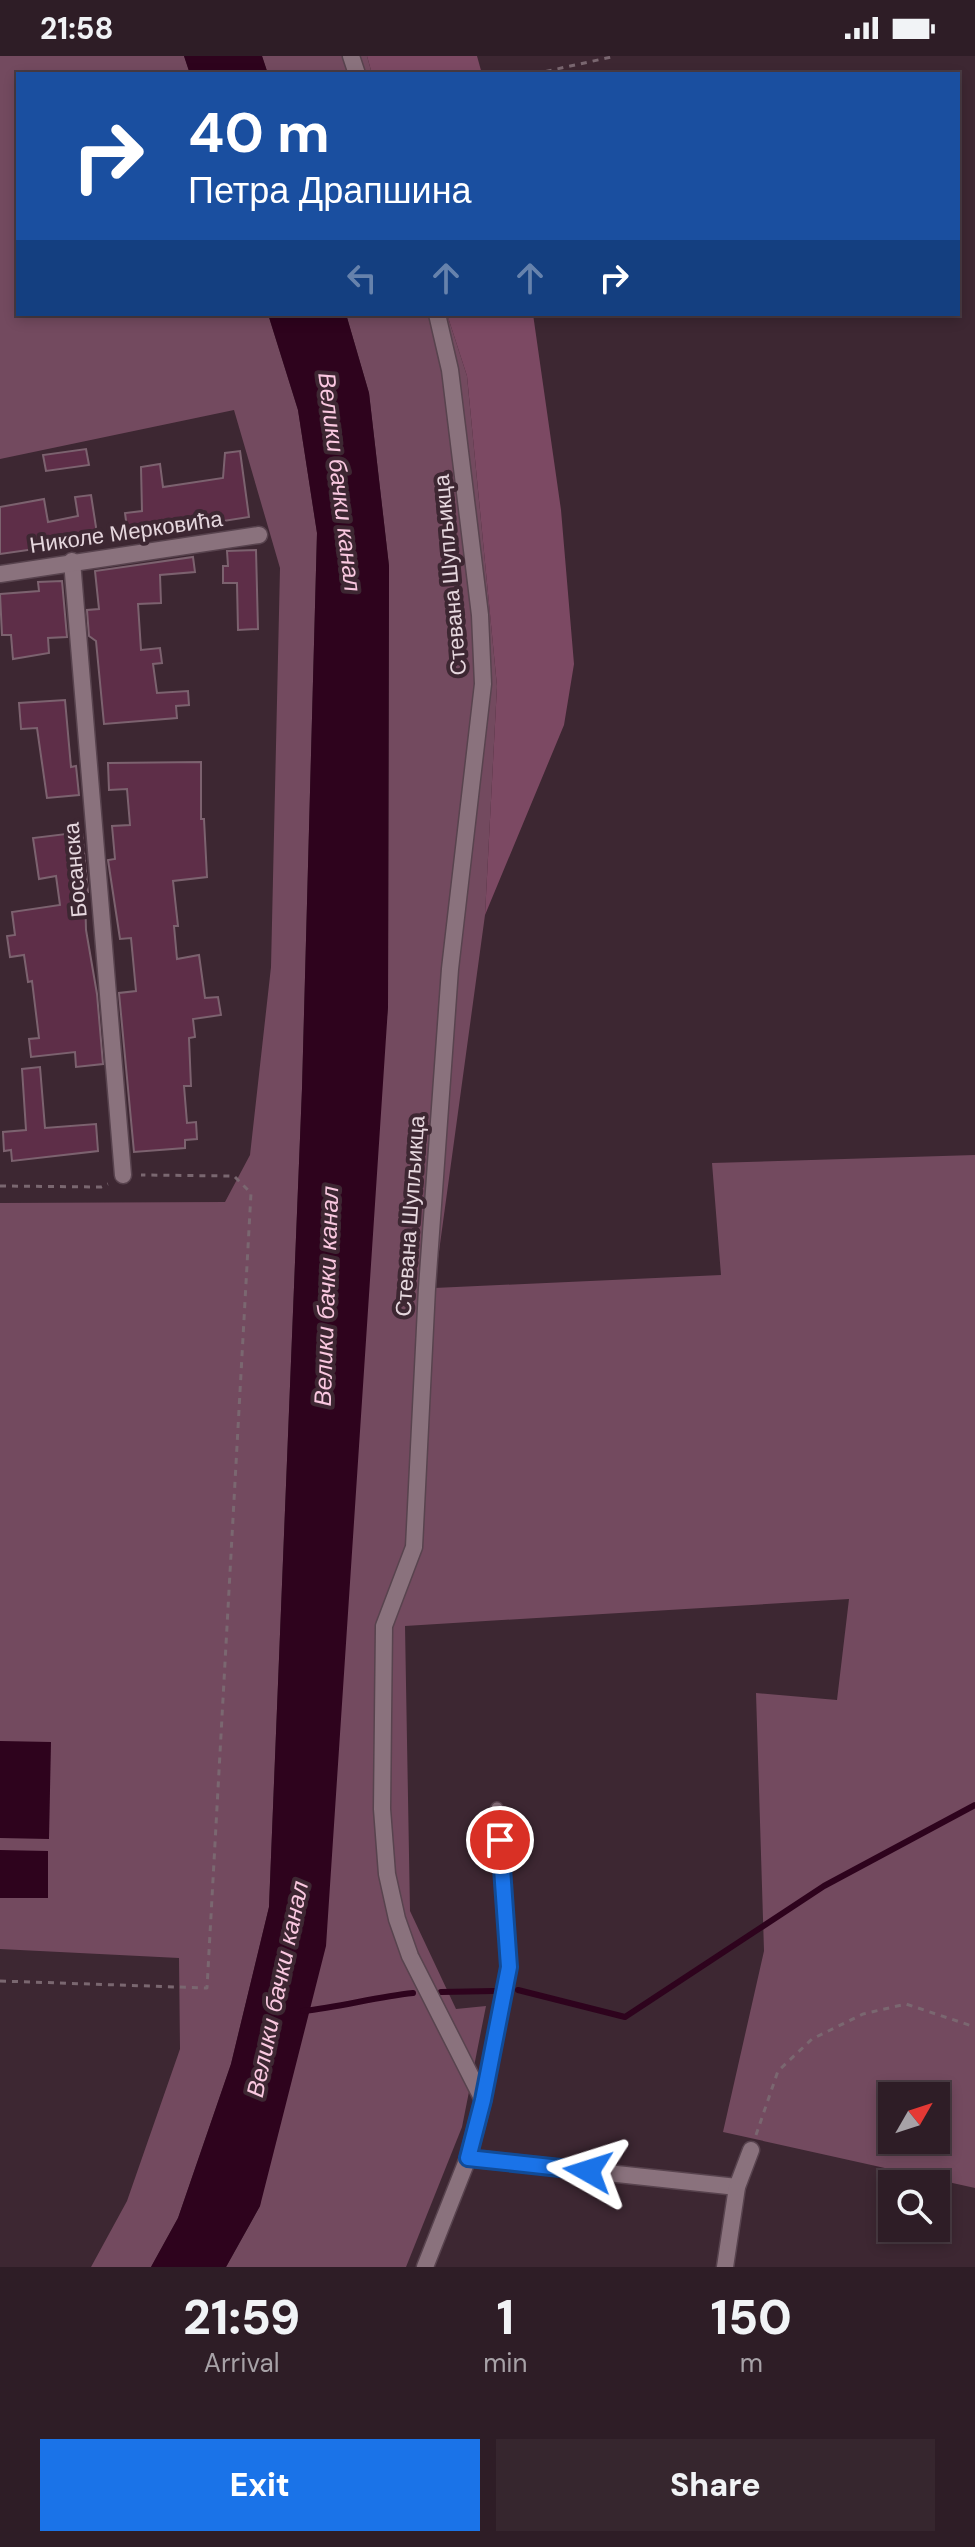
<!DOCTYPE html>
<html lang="en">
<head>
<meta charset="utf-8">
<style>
	body { margin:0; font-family:"DM Sans",sans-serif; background:#36262e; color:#f1f3f6; height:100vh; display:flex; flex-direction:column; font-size:30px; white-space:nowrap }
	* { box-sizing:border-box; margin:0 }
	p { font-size:26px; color:#a7a2a7 }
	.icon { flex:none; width:44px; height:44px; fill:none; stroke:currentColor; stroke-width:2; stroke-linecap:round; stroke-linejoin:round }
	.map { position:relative; height:2211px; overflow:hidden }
	.side { display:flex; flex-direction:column; background:#2e1d26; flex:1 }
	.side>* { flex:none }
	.guide { position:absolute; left:16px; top:16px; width:944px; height:244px; border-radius:0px; box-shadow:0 4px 12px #0003,0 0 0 2px #493b43; background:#1a4fa0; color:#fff; overflow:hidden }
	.needle { width:52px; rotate:51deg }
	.fabs { position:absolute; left:878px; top:2026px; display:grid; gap:16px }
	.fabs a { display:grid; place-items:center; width:72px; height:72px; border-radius:0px; background:#2e1d26; box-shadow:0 4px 12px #0003,0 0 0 2px #493b43; font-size:40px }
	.pin { position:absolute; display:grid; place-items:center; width:68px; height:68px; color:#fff; margin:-34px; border:4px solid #fff; border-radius:50%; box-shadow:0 2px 8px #0007 }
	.me { position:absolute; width:88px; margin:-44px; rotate:276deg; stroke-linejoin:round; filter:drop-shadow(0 0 6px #0008) }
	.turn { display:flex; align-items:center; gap:28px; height:168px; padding:0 40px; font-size:36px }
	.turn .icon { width:104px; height:104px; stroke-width:2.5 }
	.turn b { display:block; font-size:56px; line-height:68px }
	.lanes { display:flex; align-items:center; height:76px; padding:0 40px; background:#0003; justify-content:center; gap:40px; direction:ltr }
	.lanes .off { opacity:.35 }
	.eta { display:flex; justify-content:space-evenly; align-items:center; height:136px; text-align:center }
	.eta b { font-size:48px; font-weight:800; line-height:56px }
	.cta { display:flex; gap:16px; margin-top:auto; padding:16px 40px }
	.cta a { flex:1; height:92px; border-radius:0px; background:#1a73e8; color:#fff; font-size:32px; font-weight:800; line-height:92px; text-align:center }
	.cta a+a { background:#36262e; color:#f1f3f6 }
	.status { display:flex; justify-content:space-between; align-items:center; height:56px; padding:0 40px; background:#2e1d26; direction:ltr }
	.status svg { height:22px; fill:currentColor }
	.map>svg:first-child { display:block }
	.green { fill:#734a5f; fill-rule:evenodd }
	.forest { fill:#7c4963 }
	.water { fill:#2e031d }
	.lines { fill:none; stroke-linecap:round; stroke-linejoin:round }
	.stream { stroke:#2e031d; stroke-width:6 }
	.building { fill:#5e2e48; stroke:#7c626f; stroke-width:2 }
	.lane-casing { stroke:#58434e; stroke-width:14 }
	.street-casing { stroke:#58434e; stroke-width:19 }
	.path { stroke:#7a6770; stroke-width:3; stroke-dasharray:6 6; stroke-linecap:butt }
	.lane { stroke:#8a727d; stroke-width:11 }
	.street { stroke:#8a727d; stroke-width:16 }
	.route-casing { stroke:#114b97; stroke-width:20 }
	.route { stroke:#1a73e8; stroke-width:14 }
	.labels { text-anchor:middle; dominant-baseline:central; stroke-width:8; stroke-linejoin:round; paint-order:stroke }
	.street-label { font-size:22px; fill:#e6d7de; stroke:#3d2732 }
	.water-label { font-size:24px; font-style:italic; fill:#fac8e0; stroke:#3d2732 }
</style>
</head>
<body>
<div class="status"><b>21:58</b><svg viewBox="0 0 49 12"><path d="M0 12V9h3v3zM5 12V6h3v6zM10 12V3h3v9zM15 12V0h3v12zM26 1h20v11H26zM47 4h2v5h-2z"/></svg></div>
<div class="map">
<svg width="975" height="2211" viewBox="0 0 975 2211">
	<rect width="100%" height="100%" fill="#3d2732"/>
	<g class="green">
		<polygon points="0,0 184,0 190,18 18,18 18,258 268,258 298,354 317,477 302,1033 269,1851 231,2008 178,2162 151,2211 91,2211 127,2145 180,1993 179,1902 0,1893 0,1147 225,1146 250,1099 271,911 280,512 234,354 0,403"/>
		<polygon points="262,0 367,0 372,18 268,18"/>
		<path d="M 346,258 L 447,258 L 467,320 L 497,630 L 485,859 L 434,1232 L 721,1219 L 712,1107 L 975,1099 L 975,2132 L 723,2076 L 764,1895 L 756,1637 L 837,1644 L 849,1543 L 405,1570 L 410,1855 L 456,1953 L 486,1950 L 462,2071 L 406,2211 L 226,2211 L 260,2150 L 388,951 L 389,510 L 369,337 ZM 892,2040 L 936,2040 L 936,2084 L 892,2084 Z"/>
	</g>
	<g class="forest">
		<polygon points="367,0 477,0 482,18 372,18"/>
		<polygon points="447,258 533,258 561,454 574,608 564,669 485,859 497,630 467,320"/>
	</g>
	<g class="water">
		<polygon points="184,0 262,0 268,18 190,18"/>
		<polygon points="268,258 346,258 369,337 389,510 388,951 326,1890 260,2150 226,2211 151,2211 178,2162 231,2008 269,1851 302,1033 317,477 298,354"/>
		<polygon points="0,1685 51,1686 49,1783 0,1782"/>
		<polygon points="0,1794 48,1795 48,1842 0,1842"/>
	</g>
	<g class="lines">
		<g class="stream">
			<polyline points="518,1934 625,1961 824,1830 975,1749"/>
			<polyline points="441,1936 494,1935"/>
			<path d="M 303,1955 C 341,1951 375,1941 413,1937"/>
		</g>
	</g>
	<g class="building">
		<polygon points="86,393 89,409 46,415 43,399"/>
		<polygon points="240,395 249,461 128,480 125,457 142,455 141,411 160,408 163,431 223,422 225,397"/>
		<polygon points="91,439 98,484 0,498 0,451 44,443 48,466 78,460 75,441"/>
		<polygon points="256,494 258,573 238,574 237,527 223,527 223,510 228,510 227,495"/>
		<polygon points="193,501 195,516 160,519 161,547 138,548 141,594 160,592 162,607 153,608 157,637 188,635 189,649 176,650 177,662 104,668 96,585 89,580 87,554 99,553 95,515"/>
		<polygon points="62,525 67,581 48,582 49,597 13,603 11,579 2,579 0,538 39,535 38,526"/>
		<polygon points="65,644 71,711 76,710 79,739 47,742 37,672 21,673 19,647"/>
		<polygon points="201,706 201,763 204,763 207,821 173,825 178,870 174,870 177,903 199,899 205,942 218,941 221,959 193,963 195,981 189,982 191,1030 184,1030 187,1067 196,1066 197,1083 185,1084 185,1092 134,1096 119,937 136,935 131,882 120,883 108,804 115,803 112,770 130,769 127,733 109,734 108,707"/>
		<polygon points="82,776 88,836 85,837 86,874 97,938 103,1008 76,1011 75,996 31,1001 29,983 39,982 32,925 28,926 24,899 10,901 7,880 15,879 12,856 60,849 56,820 39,823 33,782"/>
		<polygon points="40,1011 45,1072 96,1068 98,1095 12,1105 11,1094 4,1095 3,1076 26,1074 22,1013"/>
	</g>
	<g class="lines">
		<g class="lane-casing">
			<polyline id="lane" points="483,2044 509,1911 497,1752"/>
		</g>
		<g class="street-casing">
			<g id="street">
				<polyline points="351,0 357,18"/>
				<polyline points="72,505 123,1119"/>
				<polyline points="0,518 259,479"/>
				<polyline points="468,2102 737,2131"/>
				<polyline points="425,2211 468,2102 483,2044 410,1900 397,1863 387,1818 382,1753 384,1570 414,1491 427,1232 450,913 483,628 480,559 450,314 437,258"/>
				<polyline points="725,2211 737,2131 751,2094"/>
			</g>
		</g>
		<g class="path">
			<polyline points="534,18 616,0"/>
			<polyline points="0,1130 101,1131 108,1128"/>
			<polyline points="0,1925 207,1932 251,1137 234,1120 141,1119"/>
			<polyline points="756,2079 778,2015 812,1983 863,1958 906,1948 975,1971"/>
		</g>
		<use href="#lane" class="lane"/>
		<use href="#street" class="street"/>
	</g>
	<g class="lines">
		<g class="route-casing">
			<polyline id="route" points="500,1784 509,1911 483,2044 468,2102 588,2115"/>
		</g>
		<use href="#route" class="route"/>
	</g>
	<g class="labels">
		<g class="street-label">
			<text transform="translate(126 476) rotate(-8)">Николе Мерковића</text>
			<text transform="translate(450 519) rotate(-95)">Стевана Шупљикца</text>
			<text transform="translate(75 814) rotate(-95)">Босанска</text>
			<text transform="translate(410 1160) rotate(-86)">Стевана Шупљикца</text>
		</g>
		<g class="water-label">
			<text transform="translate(340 426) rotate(83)">Велики бачки канал</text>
			<text transform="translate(326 1240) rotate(-88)">Велики бачки канал</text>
			<text transform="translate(277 1933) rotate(-78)">Велики бачки канал</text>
		</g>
	</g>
</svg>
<div class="fabs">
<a><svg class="needle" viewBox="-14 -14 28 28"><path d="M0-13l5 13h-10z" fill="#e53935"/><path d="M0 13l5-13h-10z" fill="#a7a2a7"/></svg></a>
<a><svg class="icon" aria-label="search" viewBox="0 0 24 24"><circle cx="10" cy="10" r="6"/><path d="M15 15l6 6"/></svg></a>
</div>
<div class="pin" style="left:500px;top:1784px;background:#d93025"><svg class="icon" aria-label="arrive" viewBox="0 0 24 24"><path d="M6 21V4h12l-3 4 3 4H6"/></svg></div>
<svg class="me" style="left:588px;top:2115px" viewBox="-20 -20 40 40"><path d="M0-17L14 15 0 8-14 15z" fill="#1a73e8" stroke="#fff" stroke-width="4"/></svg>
<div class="guide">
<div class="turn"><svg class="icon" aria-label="right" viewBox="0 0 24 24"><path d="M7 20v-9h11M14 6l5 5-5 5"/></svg><div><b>40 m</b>Петра Драпшина</div></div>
<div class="lanes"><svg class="icon off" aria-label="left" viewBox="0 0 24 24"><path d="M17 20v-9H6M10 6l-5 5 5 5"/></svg><svg class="icon off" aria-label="ahead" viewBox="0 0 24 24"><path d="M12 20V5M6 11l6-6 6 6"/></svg><svg class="icon off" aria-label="ahead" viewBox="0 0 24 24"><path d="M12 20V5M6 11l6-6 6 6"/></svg><svg class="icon" aria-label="right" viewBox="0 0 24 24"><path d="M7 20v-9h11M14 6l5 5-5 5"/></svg></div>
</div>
</div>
<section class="side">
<div class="eta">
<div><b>21:59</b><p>Arrival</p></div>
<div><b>1</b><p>min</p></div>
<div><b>150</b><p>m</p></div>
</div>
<div class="cta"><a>Exit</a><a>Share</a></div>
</section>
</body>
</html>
